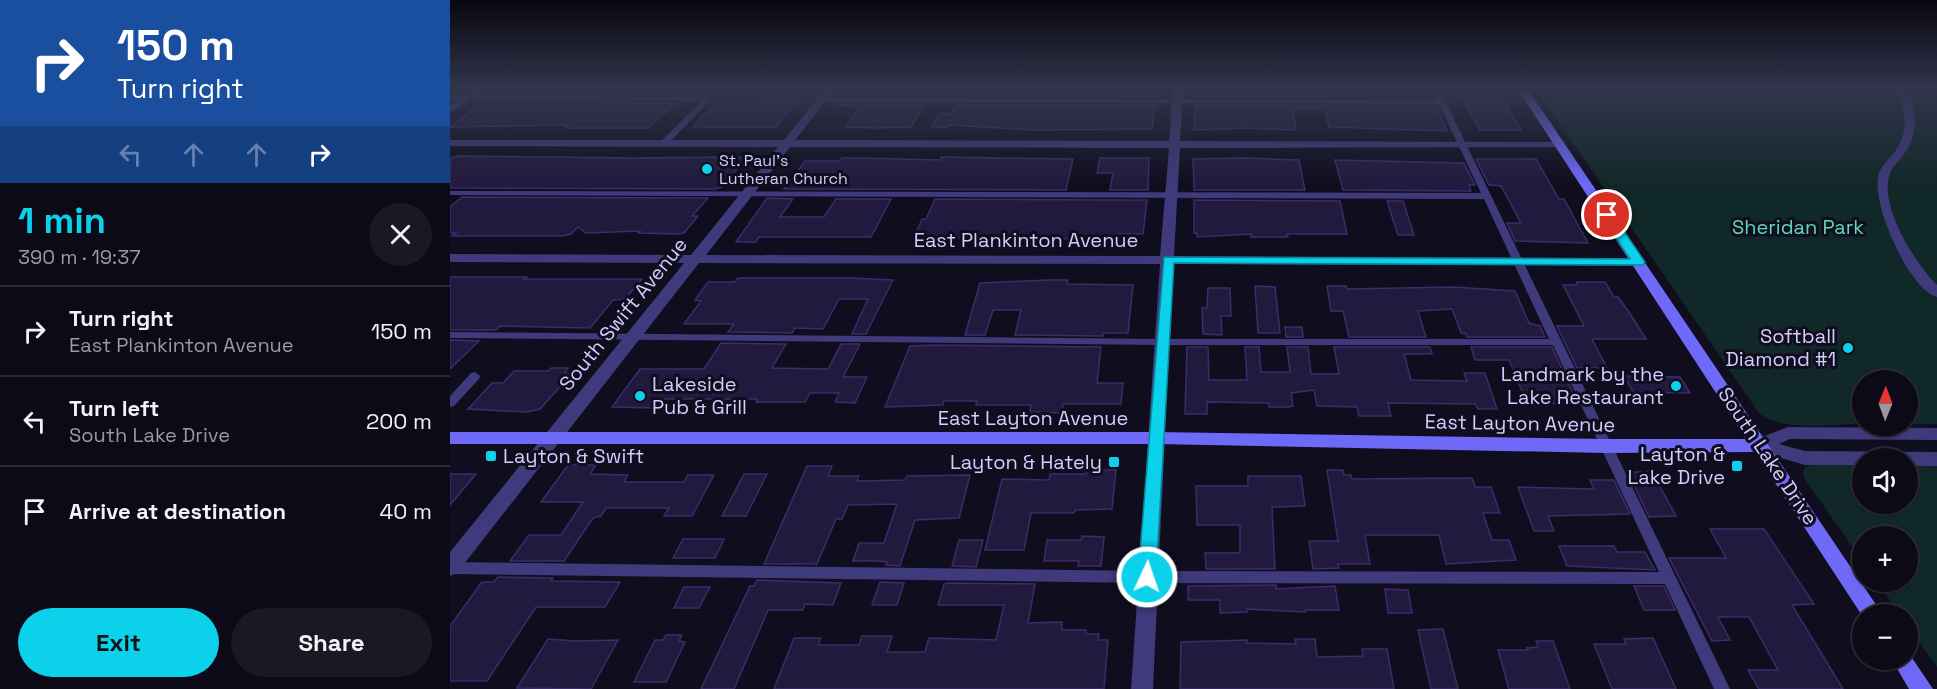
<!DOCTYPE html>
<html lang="en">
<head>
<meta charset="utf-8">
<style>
	body { margin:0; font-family:"Space Grotesk",sans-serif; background:#1a1823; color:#f1f3f6; height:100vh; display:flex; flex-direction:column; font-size:22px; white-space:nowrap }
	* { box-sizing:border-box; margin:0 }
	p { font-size:20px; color:#9a9aa1 }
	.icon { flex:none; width:33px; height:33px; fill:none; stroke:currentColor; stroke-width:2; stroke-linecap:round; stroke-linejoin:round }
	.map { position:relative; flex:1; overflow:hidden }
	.side { display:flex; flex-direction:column; background:#0c0a16; width:450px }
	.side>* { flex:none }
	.banner { background:#1a4fa0; color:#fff; overflow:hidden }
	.needle { width:39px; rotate:1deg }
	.buttons { position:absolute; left:1402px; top:370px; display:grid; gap:12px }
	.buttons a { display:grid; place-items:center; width:66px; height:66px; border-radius:50%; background:#0c0a16; box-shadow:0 2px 4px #0004,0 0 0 2px #2c2b35; font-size:30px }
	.pin { position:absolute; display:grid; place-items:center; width:51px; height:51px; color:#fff; margin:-26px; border:3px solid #fff; border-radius:50%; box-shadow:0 2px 6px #0007 }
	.me { position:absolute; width:66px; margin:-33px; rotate:3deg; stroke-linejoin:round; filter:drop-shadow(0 0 4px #0008) }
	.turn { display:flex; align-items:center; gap:21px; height:126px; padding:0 18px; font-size:27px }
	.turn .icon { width:78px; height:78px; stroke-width:2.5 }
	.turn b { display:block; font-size:42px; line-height:51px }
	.lanes { display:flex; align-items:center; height:57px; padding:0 18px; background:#0003; justify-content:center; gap:30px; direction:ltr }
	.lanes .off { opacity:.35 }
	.round { display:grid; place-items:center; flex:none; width:63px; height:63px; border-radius:32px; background:#1a1823 }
	.head { display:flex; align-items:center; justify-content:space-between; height:102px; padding:0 18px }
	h1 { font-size:36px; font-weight:600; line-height:45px; color:#0bd1eb }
	.primary-button { display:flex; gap:12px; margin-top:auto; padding:12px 18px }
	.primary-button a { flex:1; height:69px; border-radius:36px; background:#0bd1eb; color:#111; font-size:24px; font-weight:600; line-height:69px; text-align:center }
	.primary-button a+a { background:#1a1823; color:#f1f3f6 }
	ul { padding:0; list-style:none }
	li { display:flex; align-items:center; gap:18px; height:90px; padding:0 18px; border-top:2px solid #2c2b35 }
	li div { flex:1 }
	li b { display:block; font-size:22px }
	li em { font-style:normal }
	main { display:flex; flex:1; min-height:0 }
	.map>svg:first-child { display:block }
	.green { fill:#112828 }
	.building { fill:#221a3e; stroke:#3a2d69; stroke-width:1.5 }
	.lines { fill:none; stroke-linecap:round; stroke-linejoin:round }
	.lane { fill:#3e3a7b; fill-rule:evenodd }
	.street { fill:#3e3a7b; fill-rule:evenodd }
	.secondary { fill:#6f69f8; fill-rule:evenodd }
	.route { fill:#0bd1eb; stroke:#078899; stroke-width:1.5 }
	.poi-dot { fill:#0bd1eb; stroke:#100d1e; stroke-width:2 }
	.labels { text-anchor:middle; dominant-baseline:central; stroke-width:6; stroke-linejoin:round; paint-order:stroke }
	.far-poi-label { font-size:16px; fill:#d3cdfd; stroke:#100d1e; text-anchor:start }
	.park-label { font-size:20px; fill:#5dd8bc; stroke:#100d1e }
	.street-label { font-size:20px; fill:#d3cdfd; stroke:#100d1e }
	.poi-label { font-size:20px; fill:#d3cdfd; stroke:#100d1e; text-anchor:end }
</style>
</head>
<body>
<main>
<section class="side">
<div class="banner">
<div class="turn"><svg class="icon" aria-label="right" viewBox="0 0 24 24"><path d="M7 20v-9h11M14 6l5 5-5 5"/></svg><div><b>150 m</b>Turn right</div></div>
<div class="lanes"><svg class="icon off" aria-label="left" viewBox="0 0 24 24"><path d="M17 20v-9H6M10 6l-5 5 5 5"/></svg><svg class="icon off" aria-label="ahead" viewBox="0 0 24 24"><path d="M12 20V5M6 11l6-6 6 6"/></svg><svg class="icon off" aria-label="ahead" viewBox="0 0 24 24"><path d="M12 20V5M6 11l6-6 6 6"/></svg><svg class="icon" aria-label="right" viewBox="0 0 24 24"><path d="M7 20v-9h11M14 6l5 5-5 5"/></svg></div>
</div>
<div class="head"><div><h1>1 min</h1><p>390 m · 19:37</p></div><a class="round"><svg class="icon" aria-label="close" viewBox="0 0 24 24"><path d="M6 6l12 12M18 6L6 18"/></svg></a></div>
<ul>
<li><svg class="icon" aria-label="right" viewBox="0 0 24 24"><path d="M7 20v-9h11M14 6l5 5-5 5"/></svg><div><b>Turn right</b><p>East Plankinton Avenue</p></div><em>150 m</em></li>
<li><svg class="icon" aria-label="left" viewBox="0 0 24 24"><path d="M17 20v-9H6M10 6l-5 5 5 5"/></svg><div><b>Turn left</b><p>South Lake Drive</p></div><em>200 m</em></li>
<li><svg class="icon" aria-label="arrive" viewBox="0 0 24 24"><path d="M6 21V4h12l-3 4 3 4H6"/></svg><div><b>Arrive at destination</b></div><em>40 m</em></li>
</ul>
<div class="primary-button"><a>Exit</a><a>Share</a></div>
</section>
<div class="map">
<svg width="1487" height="689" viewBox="0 0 1487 689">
	<rect width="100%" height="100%" fill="#100d1e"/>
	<g class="green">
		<path d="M 1085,88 L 1487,88 L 1487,424 L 1458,424 L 1458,381 L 1413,381 L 1413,424 C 1384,424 1331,432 1309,413 Z"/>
		<polygon points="1362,465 1413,465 1413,504 1458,504 1458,466 1487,466 1487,667 1458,626 1458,615 1450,615 1427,582 1458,582 1458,537 1413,537 1413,562 1354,478 1353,472 1355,467"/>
	</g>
	<g class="building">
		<polygon points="1007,88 1038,88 1042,94 1050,94 1071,130 1030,130"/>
		<polygon points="71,90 132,91 154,91 150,94 49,94 54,91"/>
		<polygon points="201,90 240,90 235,95 195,94"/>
		<polygon points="745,90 757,90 758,93 827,92 827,90 906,92 908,97 745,97"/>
		<polygon points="399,91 438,92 482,91 479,96 396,96"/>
		<polygon points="517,91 544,92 626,92 624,97 514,96"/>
		<polygon points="667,93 709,93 708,97 666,97"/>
		<polygon points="937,93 980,93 982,98 939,98"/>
		<polygon points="315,95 352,95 326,127 243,127 269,100 310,100"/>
		<polygon points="37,102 226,103 198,128 116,128 119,125 0,127 21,111"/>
		<polygon points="389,105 389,104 474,105 461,127 425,128 396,127 410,107"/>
		<polygon points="506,105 708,105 708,108 704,108 702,129 583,130 498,125 497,127 482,127 489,114 501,114"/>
		<polygon points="745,105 986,106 997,131 879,127 875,109 843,109 846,130 796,128 744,130"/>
		<polygon points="8,156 182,158 287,157 296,158 272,187 265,189 0,188 0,158"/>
		<polygon points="491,157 623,159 616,190 334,189 355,161 390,161 392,158 412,158 490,160"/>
		<polygon points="650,158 699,158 698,190 660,190 663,173 647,173"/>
		<polygon points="794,158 849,160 855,190 744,190 743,159"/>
		<polygon points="1026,159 1086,159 1109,199 1114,199 1138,243 1065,241 1057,223 1071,223 1051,186 1039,185"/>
		<polygon points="885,160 1014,163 1025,185 1019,185 1021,191 893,190"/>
		<polygon points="12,197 258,198 242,216 248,216 234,233 229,234 188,233 190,231 136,233 128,227 121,234 112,236 2,236 6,233 0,233 0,207"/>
		<polygon points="317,198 343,199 330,217 374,217 386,199 441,199 421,237 309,237 306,242 286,242"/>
		<polygon points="485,199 657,200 697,200 693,234 668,234 667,239 464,238 472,219 476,219"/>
		<polygon points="744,200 890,201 897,234 837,234 838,237 801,237 801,234 747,237 747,233 744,233"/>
		<polygon points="937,201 953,201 964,235 948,235"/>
		<polygon points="0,277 77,277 74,279 192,279 175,299 163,300 140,328 50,326 46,330 0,330"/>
		<polygon points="288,278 401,278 443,280 416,334 402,334 418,299 389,299 373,329 345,328 342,333 278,332 284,324 234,324 251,301 245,300 258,282 285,282"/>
		<polygon points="598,280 618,280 617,284 683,285 678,333 653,333 653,336 565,335 571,310 543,310 535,335 515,335 530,283"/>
		<polygon points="1127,282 1155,282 1164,297 1168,297 1179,312 1196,339 1142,339 1157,368 1127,368 1107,326 1134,326 1113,285 1126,285"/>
		<polygon points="805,286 825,287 830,333 808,333"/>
		<polygon points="877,286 896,286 897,289 1003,287 1065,291 1079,323 1090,326 1095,337 1017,337 1015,333 1011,333 1002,309 968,311 976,337 899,337 893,311 881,311"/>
		<polygon points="758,288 780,288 781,316 771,316 772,335 753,334 752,308 757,308"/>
		<polygon points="835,327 852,327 853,337 836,337"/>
		<polygon points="0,340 29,341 0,369"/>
		<polygon points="271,343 336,344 322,368 378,369 391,344 410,344 393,377 417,377 405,403 385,402 389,393 360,393 355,402 306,402 307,399 210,399 204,408 162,407 190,369 254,369"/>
		<polygon points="484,345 651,347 647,383 673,383 671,404 613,404 612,413 580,412 581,405 526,405 527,401 494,401 493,405 435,407 460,346"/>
		<polygon points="737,347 758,347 759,380 797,380 795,347 809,347 811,372 840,372 837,347 858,347 861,374 889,374 884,347 980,347 982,354 954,354 961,380 1017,381 1014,373 1035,373 1047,409 1028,409 1025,404 938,403 941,416 909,416 907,407 867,406 864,390 841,393 843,406 839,407 819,407 819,403 757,402 757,414 735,414"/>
		<polygon points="1021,347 1102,347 1128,404 1077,403 1059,360 1025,360"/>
		<polygon points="101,368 118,368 114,373 122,373 90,409 77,412 18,409 42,383 53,383 64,371 98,371"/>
		<polygon points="1174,376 1230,377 1240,393 1183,392"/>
		<polygon points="118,465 146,465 140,474 178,475 174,482 234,482 238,475 264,475 242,516 214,516 219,508 156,508 151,516 143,518 114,561 60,561 79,535 111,535 133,502 91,502"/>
		<polygon points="357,466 382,466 378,476 409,476 407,481 455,480 457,476 520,475 509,518 465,520 450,566 436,565 437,562 429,561 403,561 409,543 434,543 447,504 398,505 392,519 386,519 367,564 314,564"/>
		<polygon points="637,470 666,470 662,509 625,510 624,513 581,513 574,550 535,550 552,479 599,480 600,474 636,474"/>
		<polygon points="877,470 893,470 894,475 901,475 902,479 1022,478 1025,487 1041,487 1050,513 1033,513 1042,540 1059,540 1066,560 996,564 989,535 915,535 920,564 888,564 889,568 863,569 859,541 888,541"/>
		<polygon points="1178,472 1202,472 1226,516 1199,517"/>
		<polygon points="0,474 26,474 0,505"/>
		<polygon points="294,474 317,474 296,516 272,516"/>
		<polygon points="798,476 851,476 855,506 822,507 825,569 756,569 755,553 790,553 790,525 747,525 746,486 798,486"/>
		<polygon points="1140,480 1164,480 1180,514 1098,516 1104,531 1084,531 1068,487 1144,489"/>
		<polygon points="1260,529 1314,529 1364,604 1342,605 1393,689 1309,689 1298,670 1328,670 1299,617 1268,617 1280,640 1262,641 1219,558 1276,558"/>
		<polygon points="632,536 654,537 651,566 628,566 629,561 594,561 597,540 631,540"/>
		<polygon points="233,539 274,539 265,558 223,558"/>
		<polygon points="509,540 533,540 526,567 502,566"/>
		<polygon points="1109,546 1164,546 1167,552 1195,552 1205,570 1117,566"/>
		<polygon points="48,577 103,578 101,581 170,582 155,607 86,607 37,681 0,681 0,626 32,582 44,582"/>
		<polygon points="307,580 391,583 383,605 355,604 353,610 318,610 284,689 251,689 300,586 304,586"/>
		<polygon points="430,582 454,583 447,605 422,605"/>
		<polygon points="498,583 585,584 578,623 612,622 612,630 636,630 636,634 649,634 648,640 658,640 654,689 324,689 344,638 371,638 368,645 409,645 412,636 442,636 437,652 475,652 479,638 546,640 554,605 488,605 494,584"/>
		<polygon points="826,585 826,589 885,586 889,610 855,610 855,612 797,609 797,612 770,613 770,600 738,600 738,586"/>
		<polygon points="1184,586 1214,586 1225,610 1194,610"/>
		<polygon points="234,587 260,587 249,608 224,608"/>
		<polygon points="935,589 958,590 962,613 938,613"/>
		<polygon points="993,629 1008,689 981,689 968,630"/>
		<polygon points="216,635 232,635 229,641 235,642 216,682 184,682 205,640 213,640"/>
		<polygon points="1203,638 1226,689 1162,689 1144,644 1176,644 1174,639"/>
		<polygon points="98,639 126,641 168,640 141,689 67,688"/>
		<polygon points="845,639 865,639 867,657 913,656 912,649 937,649 944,689 730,689 731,642 797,640 797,643 846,644"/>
		<polygon points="1086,641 1103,641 1120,689 1059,689 1048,650 1078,650 1077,648 1088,647"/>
	</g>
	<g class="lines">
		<g class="lane">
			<polygon points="982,88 989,88 1280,689 1264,689 1215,584 697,583 0,574 0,562 697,571 1209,572 1103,345 712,345 0,338 0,332 712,339 1099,339 1034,199 0,195 0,191 1031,193 989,104 372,102 369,100 372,98 987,100"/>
			<polygon points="0,96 258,97 261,99 217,145 214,145 210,143 211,141 252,101 0,100"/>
			<polygon points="25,372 30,376 29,379 4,406 0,407 0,396 21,373"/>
		</g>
		<g class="street">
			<polygon points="26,88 38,88 0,113 0,105"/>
			<path d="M 376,88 L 386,88 L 345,140 L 719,141 L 723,88 L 733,88 L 730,141 L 1110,142 L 1115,145 L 1114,147 L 730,148 L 724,256 L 1189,258 L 1196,262 L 1189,266 L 723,264 L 703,689 L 681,689 L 710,264 L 249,263 L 7,573 L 0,576 L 0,552 L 234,263 L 0,262 L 0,254 L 241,255 L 328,147 L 0,146 L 0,140 L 334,140 ZM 340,147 L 719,148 L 710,256 L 256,255 Z"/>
			<path d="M 1446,88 L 1456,88 C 1467,110 1469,134 1454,154 C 1450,160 1443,165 1440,173 C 1428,205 1465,263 1487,285 L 1487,297 C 1459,290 1422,204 1428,177 C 1430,166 1440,159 1446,150 C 1459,131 1456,108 1446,88 Z"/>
			<polygon points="1338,427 1487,428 1487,440 1340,439 1329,444 1355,451 1487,452 1487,466 1458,466 1458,459 1413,459 1413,465 1355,465 1304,450 1301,445 1304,440"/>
		</g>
		<g class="secondary">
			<polygon points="1067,88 1077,88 1433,615 1413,615 1413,617 1305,452 1156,453 705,444 0,444 0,432 705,432 1156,439 1296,439"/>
			<polygon points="1458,652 1483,689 1459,689 1442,660 1458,660"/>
		</g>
	</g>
	<linearGradient id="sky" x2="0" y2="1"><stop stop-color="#090710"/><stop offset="0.48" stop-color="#31354c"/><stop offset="1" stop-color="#31354c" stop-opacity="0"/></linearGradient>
	<rect width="1487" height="185" fill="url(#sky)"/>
	<polygon class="route" points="1157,211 1161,212 1195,262 1193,265 724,263 706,577 703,583 697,585 691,583 688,577 714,257 1180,259 1151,215"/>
	<g class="poi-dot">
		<circle cx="257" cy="169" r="6"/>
		<circle cx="1398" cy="348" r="6"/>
		<circle cx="1226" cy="386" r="6"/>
		<circle cx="190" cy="396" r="6"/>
		<rect x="35" y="450" width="12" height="12" rx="3"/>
		<rect x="658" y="456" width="12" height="12" rx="3"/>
		<rect x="1281" y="460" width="12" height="12" rx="3"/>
	</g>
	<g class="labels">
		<g class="far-poi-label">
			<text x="269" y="160">St. Paul's<tspan x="269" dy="18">Lutheran Church</tspan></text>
		</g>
		<g class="park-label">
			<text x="1348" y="227">Sheridan Park</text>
		</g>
		<g class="street-label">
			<text x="576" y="240">East Plankinton Avenue</text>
			<text transform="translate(173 314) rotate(-51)">South Swift Avenue</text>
			<text x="583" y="418">East Layton Avenue</text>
			<text transform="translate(1070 423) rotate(1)">East Layton Avenue</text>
			<text transform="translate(1318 456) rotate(56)">South Lake Drive</text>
		</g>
		<g class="poi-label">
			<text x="1386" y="336">Softball<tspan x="1386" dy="23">Diamond #1</tspan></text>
			<text x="1214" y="374">Landmark by the<tspan x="1214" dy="23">Lake Restaurant</tspan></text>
			<text x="202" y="384" text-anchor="start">Lakeside<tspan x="202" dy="23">Pub &amp; Grill</tspan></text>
			<text x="1275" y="454">Layton &amp;<tspan x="1275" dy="23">Lake Drive</tspan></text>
			<text x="53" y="456" text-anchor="start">Layton &amp; Swift</text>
			<text x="652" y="462">Layton &amp; Hately</text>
		</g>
	</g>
</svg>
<div class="buttons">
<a><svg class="needle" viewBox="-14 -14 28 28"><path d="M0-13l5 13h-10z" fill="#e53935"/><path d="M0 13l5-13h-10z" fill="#9a9aa1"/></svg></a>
<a><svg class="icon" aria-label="sound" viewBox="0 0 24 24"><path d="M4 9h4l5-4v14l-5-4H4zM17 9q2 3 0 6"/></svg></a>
<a>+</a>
<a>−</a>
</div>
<div class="pin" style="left:1157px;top:215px;background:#d93025"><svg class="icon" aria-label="arrive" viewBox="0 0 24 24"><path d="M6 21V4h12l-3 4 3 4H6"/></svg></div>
<svg class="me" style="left:697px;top:577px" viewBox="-20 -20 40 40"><circle r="17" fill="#0bd1eb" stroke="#fff" stroke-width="3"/><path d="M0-11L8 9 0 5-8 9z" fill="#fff"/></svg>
</div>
</main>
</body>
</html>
